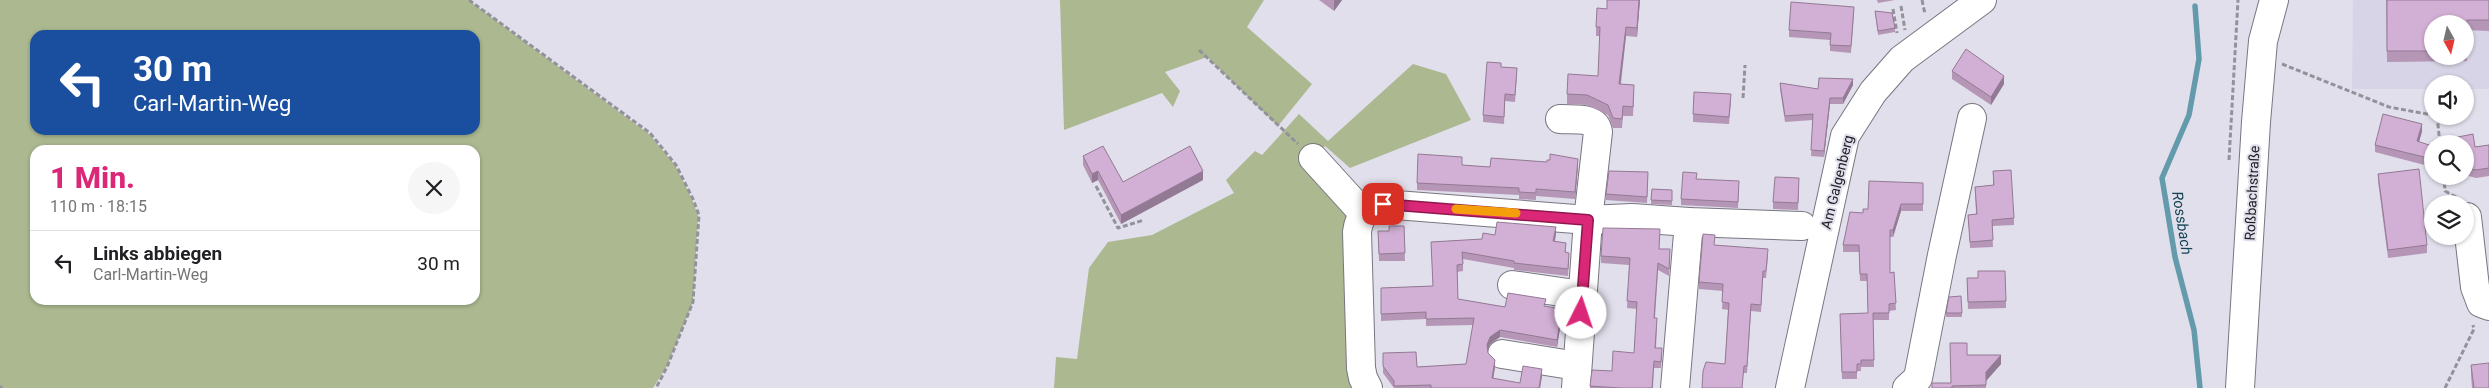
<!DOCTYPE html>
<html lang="de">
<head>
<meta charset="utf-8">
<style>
	body { margin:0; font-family:Roboto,sans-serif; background:#f6f6f6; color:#202124; height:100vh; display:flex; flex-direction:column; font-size:19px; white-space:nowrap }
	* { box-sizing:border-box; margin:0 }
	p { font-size:16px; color:#757577 }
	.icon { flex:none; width:28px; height:28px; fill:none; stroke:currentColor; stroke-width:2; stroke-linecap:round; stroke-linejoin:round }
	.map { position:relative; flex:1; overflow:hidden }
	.sheet { position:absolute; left:30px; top:145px; width:450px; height:160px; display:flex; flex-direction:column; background:#fff; border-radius:15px; box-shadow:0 1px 4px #0004 }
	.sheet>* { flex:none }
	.banner { position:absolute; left:30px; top:30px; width:450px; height:105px; border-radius:15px; box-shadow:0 1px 4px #0004; background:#1a4fa0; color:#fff; overflow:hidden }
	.needle { width:32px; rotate:172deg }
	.controls { position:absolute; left:2424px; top:15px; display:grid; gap:10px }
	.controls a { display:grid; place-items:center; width:50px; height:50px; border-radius:50%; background:#fff; box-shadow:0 1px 4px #0004; font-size:25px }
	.pin { position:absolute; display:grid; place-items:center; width:42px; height:42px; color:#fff; margin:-21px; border-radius:10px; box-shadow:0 2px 8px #0006 }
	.me { position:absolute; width:55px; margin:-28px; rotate:4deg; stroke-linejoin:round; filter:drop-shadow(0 0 4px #0008) }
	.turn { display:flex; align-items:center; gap:18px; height:105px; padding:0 20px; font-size:22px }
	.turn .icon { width:65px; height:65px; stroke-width:2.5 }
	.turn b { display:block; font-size:35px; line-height:42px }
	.round { display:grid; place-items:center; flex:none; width:52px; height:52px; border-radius:26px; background:#f6f6f6 }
	.headline { display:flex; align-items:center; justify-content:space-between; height:85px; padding:0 20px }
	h1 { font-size:30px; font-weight:800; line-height:38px; color:#db2777 }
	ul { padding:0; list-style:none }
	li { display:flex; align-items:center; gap:15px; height:65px; padding:0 20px; border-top:1px solid #e0e0e0 }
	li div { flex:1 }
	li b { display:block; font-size:19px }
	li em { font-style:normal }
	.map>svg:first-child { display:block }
	.built { fill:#d8d4e7; fill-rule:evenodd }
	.green { fill:#abb890; fill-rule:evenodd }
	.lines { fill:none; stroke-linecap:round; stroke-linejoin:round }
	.stream { stroke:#639bad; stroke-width:5.5 }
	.minor-casing { stroke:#797681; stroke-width:30 }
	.path { stroke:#93929b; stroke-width:3; stroke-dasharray:5 2.5; stroke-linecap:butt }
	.minor { stroke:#fff; stroke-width:28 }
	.wall { fill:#b596b6; fill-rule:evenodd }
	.shaded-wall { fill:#937a94 }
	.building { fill:#d2afd4; stroke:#937a94 }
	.route-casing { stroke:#8e194d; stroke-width:12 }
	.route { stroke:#db2777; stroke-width:9 }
	.slow { stroke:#f59e0b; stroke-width:9 }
	.labels { text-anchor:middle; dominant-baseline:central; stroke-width:4; stroke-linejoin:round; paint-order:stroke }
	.street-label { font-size:14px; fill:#1e1d22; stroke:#e1dfeb }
	.water-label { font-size:15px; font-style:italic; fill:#124453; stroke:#e1dfeb }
</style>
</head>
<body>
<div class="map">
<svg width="2489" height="388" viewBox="0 0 2489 388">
	<rect width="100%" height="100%" fill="#e1dfeb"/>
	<path class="built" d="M 2353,0 L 2489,0 L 2489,89 L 2465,89 L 2465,84 L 2432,84 L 2432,89 L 2352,89 ZM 2432,24 L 2465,24 L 2465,56 L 2432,56 Z"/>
	<g class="green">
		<path d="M 0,0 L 468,0 L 649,134 L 675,165 L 692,199 L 698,216 L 693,302 L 667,366 L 653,388 L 2,388 L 0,385 ZM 35,35 L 475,35 L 475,130 L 35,130 ZM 35,150 L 475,150 L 475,300 L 35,300 Z"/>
		<polygon points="1060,0 1264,0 1247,27 1312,84 1278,126 1207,57 1165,72 1180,91 1173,107 1162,93 1064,130"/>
		<polygon points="1413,64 1446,74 1471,120 1350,168 1325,146 1310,162 1353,214 1359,388 1054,388 1056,357 1077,359 1089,268 1108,242 1152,235 1234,193 1226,180 1255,151 1262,155 1299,114 1328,141"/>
	</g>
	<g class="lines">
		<polyline class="stream" points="2195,6 2199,59 2189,115 2162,178 2175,257 2194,330 2200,388"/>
		<g class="minor-casing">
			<g id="minor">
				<path d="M 1560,119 C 1574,120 1596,116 1598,132 L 1588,220 L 1576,388"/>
				<polyline points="1313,158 1363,213"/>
				<polyline points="2467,217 2475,287 2481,303 2489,306"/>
				<polyline points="1512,285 1582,295"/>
				<polyline points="1502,354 1577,366"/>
				<path d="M 1368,388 L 1363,378 L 1361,368 L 1357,232 C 1359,216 1366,208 1383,204 L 1588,220 L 1632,218 L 1689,222 L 1802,226"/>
				<polyline points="1675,388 1689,222"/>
				<polyline points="1790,388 1845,136 1873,92 1902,59 1982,0"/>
				<polyline points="1907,388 1918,378 1942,255 1972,118"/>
				<polyline points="2240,388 2256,122 2263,41 2274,0"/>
			</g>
		</g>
		<g class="path">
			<polyline points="469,0 650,133 676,165 693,199 699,215 693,302 667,367 656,388"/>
			<polyline points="1922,0 1925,14"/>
			<polyline points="1901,6 1905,30"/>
			<polyline points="1893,9 1897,33"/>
			<polyline points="1199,50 1298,144"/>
			<polyline points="2282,64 2389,107 2432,115"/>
			<polyline points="1743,98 1745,65"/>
			<polyline points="2437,116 2440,144"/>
			<polyline points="2229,160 2238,0"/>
			<polyline points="2444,176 2445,191 2458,198"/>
			<polyline points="1096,186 1118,228 1144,220"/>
			<polyline points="0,386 2,388"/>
			<polyline points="2445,388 2474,329 2473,325"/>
		</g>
		<use href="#minor" class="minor"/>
	</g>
	<g class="wall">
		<polygon points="1319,0 1342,0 1334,11"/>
		<polygon points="1640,0 1637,37 1626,36 1621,84 1634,94 1633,116 1623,116 1622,128 1613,128 1608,115 1587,105 1567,104 1567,94 1598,76 1600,36 1596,36 1596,27"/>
		<polygon points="1877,0 1895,0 1878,3"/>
		<path d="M 2386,0 L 2489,0 L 2489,31 L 2467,30 L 2467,61 L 2387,62 ZM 2432,24 L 2465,24 L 2465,56 L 2432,56 Z"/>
		<polygon points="1875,11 1895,28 1895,32 1878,35"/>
		<polygon points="1854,14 1851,53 1830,51 1830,40 1789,37 1789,30"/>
		<polygon points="1501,67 1517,74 1515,102 1505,101 1504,124 1483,122 1483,115"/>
		<polygon points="1952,71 2004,84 1991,105 1952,79"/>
		<polygon points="1780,83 1818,89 1853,85 1843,104 1830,104 1824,157 1811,156 1813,120 1785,122 1780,89"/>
		<polygon points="1731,102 1729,124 1693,122 1693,114"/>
		<polygon points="2422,131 2419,142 2432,146 2432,167 2375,152 2375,145"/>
		<polygon points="2458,137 2475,147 2489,145 2489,176 2476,178 2465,175 2465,144 2458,144"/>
		<polygon points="1083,156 1123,182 1203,180 1121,224 1098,180 1092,183 1083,165"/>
		<polygon points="1462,165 1490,167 1578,166 1575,199 1536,196 1536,200 1519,199 1519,195 1417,190 1417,183"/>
		<polygon points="1993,171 2014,218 2014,225 1992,226 1993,247 1970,248 1968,215 1976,214 1975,187 1993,185"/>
		<polygon points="2378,174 2427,245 2427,253 2388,258 2378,181"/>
		<polygon points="1648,178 1647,203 1606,200 1606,194"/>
		<polygon points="1696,179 1739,187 1738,208 1681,205 1681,199"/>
		<polygon points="1923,183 1923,211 1901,211 1893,237 1890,237 1890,273 1894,272 1896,310 1889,311 1889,320 1873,320 1874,367 1861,367 1861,371 1857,371 1857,379 1842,379 1840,321 1868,313 1867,281 1860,281 1859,252 1843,252 1843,245 1863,213 1868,209"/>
		<polygon points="1799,186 1798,210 1773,209 1773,202"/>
		<polygon points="1652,189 1672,190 1672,205 1651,204"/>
		<polygon points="1404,226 1405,261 1379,261 1378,231 1389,231"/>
		<polygon points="1556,234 1555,241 1566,250 1566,253 1569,260 1568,276 1514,270 1514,268 1463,259 1463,271 1457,272 1458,299 1505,307 1545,306 1562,316 1557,347 1500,337 1490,344 1487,350 1488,353 1495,367 1493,379 1520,383 1542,376 1540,388 1394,388 1383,373 1383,353 1417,367 1466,364 1473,325 1426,326 1426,319 1381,321 1381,288 1433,286 1431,242 1482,239 1495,235"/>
		<polygon points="1660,236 1659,249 1670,256 1669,276 1658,270 1655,318 1657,325 1656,348 1662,355 1661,368 1654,368 1653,388 1590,388 1592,370 1612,371 1634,353 1637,309 1627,308 1629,265 1601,263 1601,256"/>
		<polygon points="1715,245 1768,256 1766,278 1763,278 1761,312 1751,311 1747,373 1744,373 1725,364 1728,310 1722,309 1723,291 1699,289 1699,282"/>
		<polygon points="1967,278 2006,301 2006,308 1968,309"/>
		<rect x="1946" y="313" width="16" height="4"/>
		<polygon points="1967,355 2001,364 1986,381 1986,388 1932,388 1951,383"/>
		<polygon points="2471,365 2489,388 2472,388 2471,375"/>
	</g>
	<g class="shaded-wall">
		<polygon points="1334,0 1342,0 1334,11"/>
		<polygon points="1639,0 1640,0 1637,37 1637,28"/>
		<polygon points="1626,27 1626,36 1619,94 1619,84"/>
		<polygon points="2004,76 2004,84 1991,105 1991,97"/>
		<polygon points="1853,79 1853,85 1843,104 1843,98"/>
		<polygon points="1830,98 1830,104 1824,157 1824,151"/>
		<polygon points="2422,124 2422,131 2417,149 2417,141"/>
		<polygon points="1578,159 1578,166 1575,199 1575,192"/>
		<polygon points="1098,171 1098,180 1092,183 1092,174"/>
		<polygon points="1203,171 1203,180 1121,224 1121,215"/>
		<polygon points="1901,204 1901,211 1893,237 1893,230"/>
		<polygon points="1556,227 1556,234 1553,248 1553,241"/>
		<polygon points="1562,309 1562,316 1557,347 1557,340"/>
		<polygon points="1500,330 1500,337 1490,344 1487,352 1487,345 1490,337"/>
		<polygon points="2001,355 2001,364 1986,381 1986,372"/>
		<polygon points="1495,360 1495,367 1492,386 1492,378"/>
		<polygon points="1542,369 1542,376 1540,388 1539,388"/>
	</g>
	<g class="building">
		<polygon points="1607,0 1639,0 1637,28 1626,27 1619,84 1634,85 1633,107 1623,106 1622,119 1613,118 1608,105 1587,95 1567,94 1568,74 1598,76 1600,27 1596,27 1597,8 1607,9"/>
		<polygon points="2387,0 2489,0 2489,20 2467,20 2467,50 2465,50 2465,24 2432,24 2432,51 2387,51"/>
		<polygon points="1791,2 1854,7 1851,46 1830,45 1831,33 1789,30"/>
		<polygon points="1875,11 1892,13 1895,28 1878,31"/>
		<polygon points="1966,49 2004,76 1991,97 1952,71"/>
		<polygon points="1487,62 1501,63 1501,67 1517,68 1515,95 1505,94 1504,117 1483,115"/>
		<polygon points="1819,78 1853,79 1843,98 1830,98 1824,151 1811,150 1813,114 1785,116 1780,83 1818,89"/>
		<polygon points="1694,92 1731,94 1729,117 1693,114"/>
		<polygon points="2383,114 2422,124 2417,141 2432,146 2432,159 2375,145"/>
		<polygon points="2473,134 2475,147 2489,145 2489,168 2476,170 2465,167 2465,144 2459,144 2458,137"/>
		<polygon points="1103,146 1123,182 1190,146 1203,171 1121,215 1098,171 1092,174 1083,156"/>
		<polygon points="1418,154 1462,157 1462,165 1490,167 1491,158 1547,162 1547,160 1550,160 1550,154 1578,159 1575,192 1536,189 1536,193 1519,192 1519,188 1417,183"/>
		<polygon points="2419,169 2427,245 2388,250 2378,174"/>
		<polygon points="2011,170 2014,218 1992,220 1993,240 1970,242 1968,215 1977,214 1975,187 1994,185 1993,171"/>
		<polygon points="1609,171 1648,172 1647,197 1606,194"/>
		<polygon points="1683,172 1697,173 1696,179 1739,181 1738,202 1681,199"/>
		<polygon points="1775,177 1799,178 1798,203 1773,202"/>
		<polygon points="1869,181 1923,183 1923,204 1901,204 1893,230 1890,230 1890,273 1894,272 1896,303 1889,304 1889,313 1873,313 1874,360 1861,360 1861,364 1857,364 1857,372 1842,372 1840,314 1868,313 1867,274 1860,274 1859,245 1843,245 1850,212 1863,213 1863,209 1868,209"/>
		<polygon points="1652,189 1672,190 1672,201 1651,200"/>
		<polygon points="1497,222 1556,227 1553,241 1566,243 1565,252 1569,253 1568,269 1514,263 1514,261 1462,252 1463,264 1457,265 1458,299 1505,307 1508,293 1546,299 1544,306 1562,309 1557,340 1500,330 1490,337 1487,345 1488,353 1495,360 1492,378 1520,383 1523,366 1542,369 1539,388 1431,388 1431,385 1394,386 1394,381 1383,366 1383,353 1416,352 1417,367 1466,364 1474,318 1426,319 1426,312 1381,314 1381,288 1433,286 1431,242 1482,239 1483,233 1495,235"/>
		<polygon points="1389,226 1404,226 1405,253 1379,254 1378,231 1389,231"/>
		<polygon points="1603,228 1660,229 1659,249 1670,249 1669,269 1658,263 1654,318 1657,318 1655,348 1662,348 1661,362 1654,361 1652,388 1620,388 1590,386 1592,370 1612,371 1613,351 1634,353 1637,302 1627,301 1630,258 1601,256"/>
		<polygon points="1703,234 1715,235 1714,245 1768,249 1766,271 1763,271 1761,305 1751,304 1747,366 1744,366 1742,388 1702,388 1703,371 1706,362 1725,364 1729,303 1722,302 1723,284 1699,282"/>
		<polygon points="1978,271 2005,271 2006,301 1968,302 1967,278 1978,278"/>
		<polygon points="1961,296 1962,313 1946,313 1949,297"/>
		<polygon points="1950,343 1967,343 1967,355 2001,355 1986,372 1986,385 1952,386 1952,388 1932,388 1932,383 1951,383"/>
		<polygon points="2489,363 2489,388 2474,388 2471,365"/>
	</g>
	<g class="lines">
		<g class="route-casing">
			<polyline id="route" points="1383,204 1588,220 1581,313"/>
		</g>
		<use href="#route" class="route"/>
		<polyline class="slow" points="1456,209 1516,213"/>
	</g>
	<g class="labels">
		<g class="street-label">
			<text transform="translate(1837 182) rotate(-76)">Am Galgenberg</text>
			<text transform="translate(2252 193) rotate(-87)">Roßbachstraße</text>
		</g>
		<g class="water-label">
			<text transform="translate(2182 223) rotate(81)">Rossbach</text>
		</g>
	</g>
</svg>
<div class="controls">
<a><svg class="needle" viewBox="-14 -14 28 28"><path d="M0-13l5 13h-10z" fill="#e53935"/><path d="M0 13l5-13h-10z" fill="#757577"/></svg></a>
<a><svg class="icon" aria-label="sound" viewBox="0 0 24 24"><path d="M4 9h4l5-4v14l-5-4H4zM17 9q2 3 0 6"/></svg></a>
<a><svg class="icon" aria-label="search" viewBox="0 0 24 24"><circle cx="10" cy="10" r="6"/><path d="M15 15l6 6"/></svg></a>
<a><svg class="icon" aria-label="layers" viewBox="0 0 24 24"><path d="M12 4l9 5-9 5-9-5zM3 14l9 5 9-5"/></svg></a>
</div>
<div class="pin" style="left:1383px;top:204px;background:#d93025"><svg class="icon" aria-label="arrive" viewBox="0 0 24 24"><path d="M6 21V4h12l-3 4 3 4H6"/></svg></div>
<svg class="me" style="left:1581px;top:313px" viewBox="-20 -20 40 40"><circle r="19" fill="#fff"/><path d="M0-13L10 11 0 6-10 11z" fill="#db2777"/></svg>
<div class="banner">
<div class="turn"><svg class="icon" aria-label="left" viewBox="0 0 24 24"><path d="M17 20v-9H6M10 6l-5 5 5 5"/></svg><div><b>30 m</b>Carl-Martin-Weg</div></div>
</div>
<section class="sheet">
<div class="headline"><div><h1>1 Min.</h1><p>110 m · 18:15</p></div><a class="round"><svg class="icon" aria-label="close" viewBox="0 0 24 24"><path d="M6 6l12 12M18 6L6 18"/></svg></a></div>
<ul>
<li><svg class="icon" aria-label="left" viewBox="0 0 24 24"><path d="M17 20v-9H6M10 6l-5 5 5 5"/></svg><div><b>Links abbiegen</b><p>Carl-Martin-Weg</p></div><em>30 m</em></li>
</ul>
</section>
</div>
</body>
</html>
